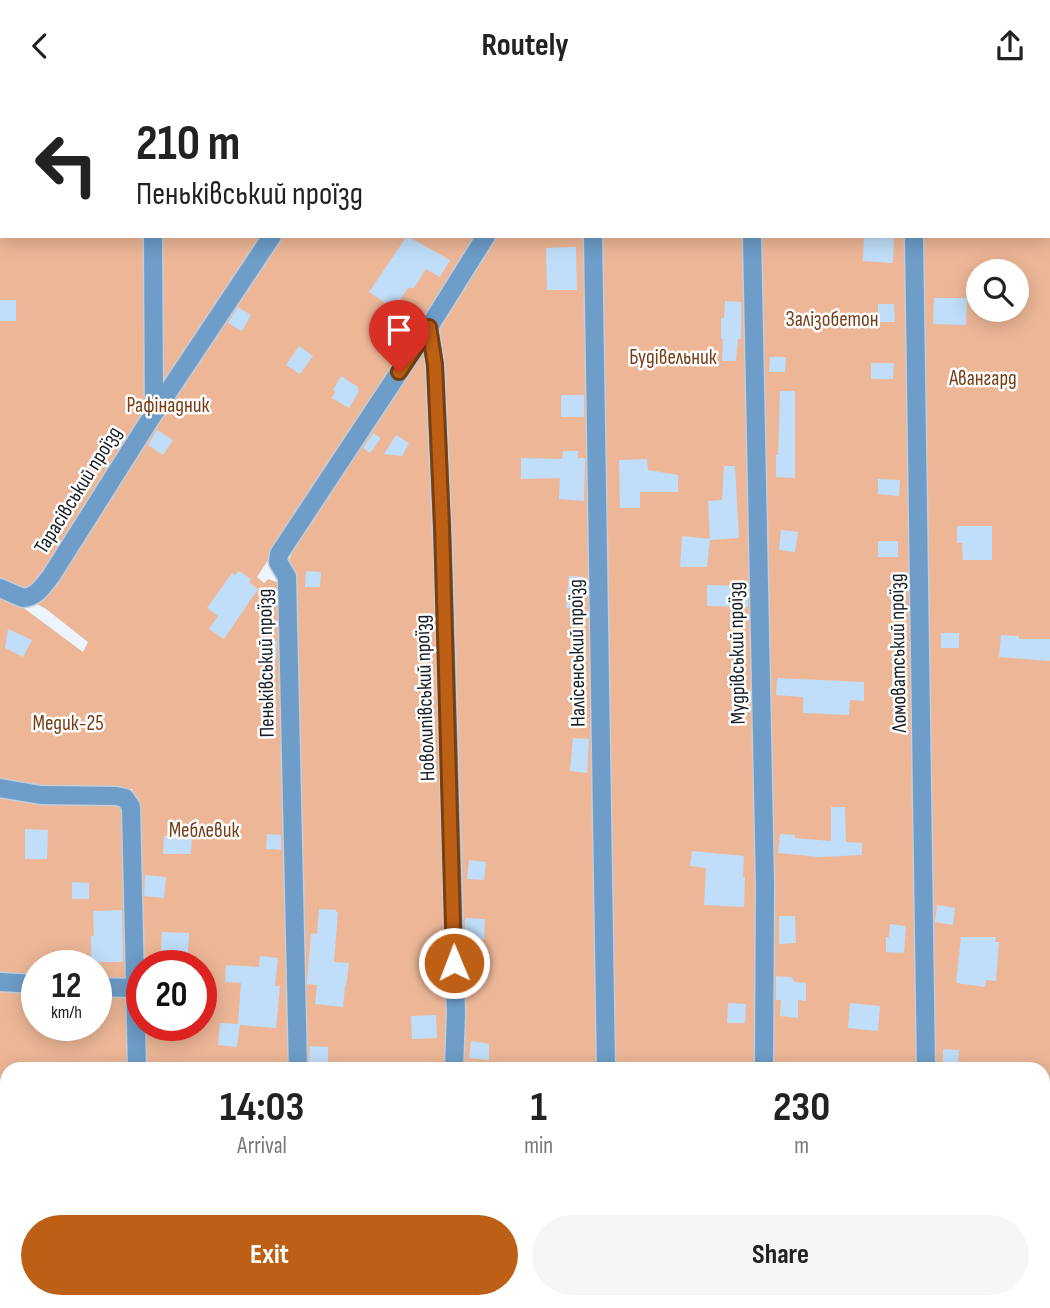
<!DOCTYPE html>
<html lang="en">
<head>
<meta charset="utf-8">
<style>
	body { margin:0; font-family:"Sofia Sans Condensed",sans-serif; background:#f6f6f6; color:#222; height:100vh; display:flex; flex-direction:column; font-size:26px; white-space:nowrap }
	* { box-sizing:border-box; margin:0 }
	p { font-size:23px; color:#767676 }
	.icon { flex:none; width:38px; height:38px; fill:none; stroke:currentColor; stroke-width:2; stroke-linecap:round; stroke-linejoin:round }
	.map { position:relative; flex:1; overflow:hidden }
	.panel { position:absolute; left:0px; top:971px; width:1050px; height:247px; display:flex; flex-direction:column; background:#fff; border-radius:21px 21px 0 0; box-shadow:0 4px 18px #0003 }
	.panel>* { flex:none }
	.top-card { position:absolute; left:0px; top:0px; width:1050px; height:147px; box-shadow:0 4px 18px #0003; background:#fff; color:#222; overflow:hidden }
	.fabs { position:absolute; left:966px; top:168px; display:grid; gap:14px }
	.fabs a { display:grid; place-items:center; width:63px; height:63px; border-radius:50%; background:#fff; box-shadow:0 4px 18px #0003; font-size:35px }
	.speed { position:absolute; left:21px; top:859px; display:flex; gap:14px; font-size:35px; font-weight:700; text-align:center }
	.speed>* { display:grid; place-content:center; width:91px; height:91px; border-radius:50%; background:#fff; box-shadow:0 4px 18px #0003; line-height:1 }
	.speed small { font-size:18px; font-weight:400 }
	.speed .limit { border:10px solid #d22; background:#fff; color:#111 }
	.pin { position:absolute; display:grid; place-items:center; width:60px; height:60px; color:#fff; margin:-72px -30px; border-radius:50% 50% 50% 0; rotate:-45deg; box-shadow:0 0 7px #0007 }
	.pin .icon { rotate:45deg }
	.me { position:absolute; width:77px; margin:-38px; rotate:359deg; stroke-linejoin:round; filter:drop-shadow(0 0 5px #0008) }
	.turn { display:flex; align-items:center; gap:24px; height:147px; padding:0 21px; font-size:32px }
	.turn .icon { width:91px; height:91px; stroke-width:2.5 }
	.turn b { display:block; font-size:49px; line-height:60px }
	.eta { display:flex; justify-content:space-evenly; align-items:center; height:119px; text-align:center }
	.eta b { font-size:42px; font-weight:700; line-height:49px }
	.button { display:flex; gap:14px; margin-top:auto; padding:14px 21px }
	.button a { flex:1; height:80px; border-radius:42px; background:#bd5f14; color:#fff; font-size:28px; font-weight:700; line-height:80px; text-align:center }
	.button a+a { background:#f6f6f6; color:#222 }
	header { display:flex; justify-content:space-between; align-items:center; height:91px; padding:0 21px; background:#fff; font-size:32px; font-weight:700 }
	.map>svg:first-child { display:block }
	.green { fill:#edb797; fill-rule:evenodd }
	.building { fill:#c0def9 }
	.lines { fill:none; stroke-linecap:round; stroke-linejoin:round }
	.minor-casing { stroke:#c5cdd6; stroke-width:21 }
	.minor { stroke:#6d9dc8; stroke-width:18 }
	.route-casing { stroke:#7b3e0d; stroke-width:18 }
	.route { stroke:#bd5f14; stroke-width:12 }
	.labels { text-anchor:middle; dominant-baseline:central; stroke-width:5; stroke-linejoin:round; paint-order:stroke }
	.park-label { font-size:21px; fill:#753e17; stroke:#fff }
	.street-label { font-size:21px; fill:#161e26; stroke:#fff }
</style>
</head>
<body>
<header><svg class="icon" aria-label="back" viewBox="0 0 24 24"><path d="M15 5l-7 7 7 7"/></svg>Routely<svg class="icon" aria-label="share" viewBox="0 0 24 24"><path d="M12 15V3M7 8l5-5 5 5M5 13v7h14v-7"/></svg></header>
<div class="map">
<svg width="1050" height="1217" viewBox="0 0 1050 1217">
	<rect width="100%" height="100%" fill="#ecf4fd"/>
	<path class="green" d="M 0,0 L 573,0 L 572,2 L 2,2 L 2,145 L 479,145 L 257,486 L 264,492 L 268,488 L 279,492 L 297,450 L 492,145 L 1048,145 L 1048,2 L 591,2 L 591,0 L 1050,0 L 1050,1217 L 0,1217 L 0,702 L 110,710 L 121,715 L 133,698 L 47,700 L 0,693 L 0,505 L 21,515 L 83,561 L 88,551 L 46,518 L 0,493 ZM 978,180 L 1017,180 L 1017,219 L 978,219 ZM 37,875 L 96,875 L 96,934 L 37,934 ZM 142,875 L 201,875 L 201,934 L 142,934 ZM 7,978 L 1043,978 L 1043,1211 L 7,1211 Z"/>
	<g class="building">
		<polygon points="407,145 450,169 440,186 426,178 414,197 408,197 394,218 369,201"/>
		<polygon points="864,145 894,145 893,172 863,170"/>
		<polygon points="576,156 577,199 547,199 546,157"/>
		<polygon points="934,207 967,207 966,234 933,233"/>
		<rect x="0" y="209" width="16" height="21"/>
		<polygon points="725,210 741,211 741,248 738,248 736,270 722,270 723,248 721,248 721,227 724,227"/>
		<polygon points="878,213 894,213 895,231 878,231"/>
		<polygon points="238,216 251,224 242,240 228,232"/>
		<polygon points="299,255 313,265 300,283 286,274"/>
		<polygon points="770,266 786,266 785,281 769,281"/>
		<polygon points="871,272 894,272 893,288 871,288"/>
		<polygon points="341,285 358,296 357,298 359,300 349,317 332,307 335,301 333,299"/>
		<polygon points="780,300 795,300 795,387 776,386 776,364 778,364"/>
		<rect x="561" y="304" width="23" height="22"/>
		<polygon points="157,339 173,349 163,364 148,354"/>
		<polygon points="373,342 381,347 370,362 363,357"/>
		<polygon points="396,344 409,352 402,365 384,363"/>
		<polygon points="563,360 578,360 578,367 585,367 584,410 559,408 560,387 521,388 521,367 562,368"/>
		<polygon points="647,368 648,379 678,384 678,401 640,401 640,417 620,417 619,369"/>
		<polygon points="724,375 735,375 739,447 710,449 708,410 722,409"/>
		<polygon points="878,388 900,389 899,405 878,403"/>
		<polygon points="957,435 992,435 992,469 963,469 962,452 957,452"/>
		<polygon points="781,439 798,441 795,461 779,459"/>
		<polygon points="682,445 710,448 707,476 680,476"/>
		<rect x="878" y="450" width="20" height="16"/>
		<polygon points="239,480 251,488 249,491 258,498 224,548 209,538 218,525 207,517 232,482 235,484"/>
		<polygon points="306,480 321,481 320,496 305,496"/>
		<polygon points="569,485 584,486 582,518 566,517"/>
		<polygon points="707,494 748,495 748,516 707,515"/>
		<polygon points="8,538 32,549 23,566 5,557"/>
		<rect x="941" y="542" width="18" height="15"/>
		<polygon points="1001,544 1019,545 1019,548 1050,548 1050,570 999,566"/>
		<polygon points="260,549 277,550 276,569 259,569"/>
		<polygon points="777,587 864,591 864,610 850,609 849,624 803,622 803,606 776,604"/>
		<polygon points="573,647 589,648 587,682 570,680"/>
		<polygon points="831,716 845,716 846,751 862,752 862,764 820,766 778,762 780,743 795,744 795,747 831,750"/>
		<polygon points="25,738 48,739 47,768 25,768"/>
		<polygon points="267,743 281,744 281,759 266,758"/>
		<polygon points="164,745 192,746 191,763 163,763"/>
		<polygon points="692,760 744,765 743,786 745,786 744,816 704,814 706,777 690,775"/>
		<polygon points="469,769 486,771 484,789 467,788"/>
		<polygon points="145,784 166,786 164,807 144,805"/>
		<polygon points="72,791 89,792 89,808 72,808"/>
		<polygon points="937,814 955,817 953,834 935,831"/>
		<polygon points="319,818 336,819 336,821 338,821 334,871 349,872 346,896 345,895 343,916 315,913 317,894 307,893 311,842 317,843"/>
		<polygon points="122,819 123,871 91,871 91,845 94,845 93,820"/>
		<polygon points="779,825 795,825 796,852 779,853"/>
		<polygon points="465,827 485,828 484,849 465,848"/>
		<polygon points="890,833 906,835 904,862 886,861 886,846 889,846"/>
		<polygon points="162,841 189,842 187,875 167,875 167,871 160,871"/>
		<polygon points="961,846 996,846 995,851 999,851 996,890 986,889 985,896 956,892"/>
		<polygon points="260,865 278,867 275,895 280,895 276,937 240,934 237,956 218,954 220,932 238,933 241,892 225,891 226,874 259,876"/>
		<polygon points="776,885 791,886 795,891 806,892 806,910 798,909 798,927 780,925 781,909 776,909"/>
		<polygon points="728,912 746,913 745,932 727,932"/>
		<polygon points="850,912 880,915 878,940 848,937"/>
		<polygon points="436,924 437,947 412,948 411,925"/>
		<polygon points="471,950 489,953 489,969 469,967"/>
		<polygon points="310,955 328,956 328,972 309,971"/>
		<polygon points="943,958 959,959 958,978 943,978"/>
	</g>
	<g class="lines">
		<g class="minor-casing">
			<g id="minor">
				<polyline points="153,0 153,2"/>
				<polyline points="751,0 751,2"/>
				<polyline points="911,0 911,2"/>
				<polyline points="368,2 369,0"/>
				<polyline points="580,2 582,0"/>
				<polyline points="153,145 154,322"/>
				<polyline points="593,145 606,978"/>
				<polyline points="752,145 765,794 764,978"/>
				<polyline points="914,145 926,978"/>
				<polyline points="429,236 435,274 443,461 456,922 454,978"/>
				<path d="M 0,497 L 23,507 C 37,506 43,495 51,485 L 154,322 L 272,145"/>
				<polyline points="0,697 41,704 116,705 125,707 131,716 137,978"/>
				<polyline points="0,891 37,893"/>
				<polyline points="96,896 136,897"/>
				<polyline points="298,978 287,486 278,471 279,463 429,236 486,145"/>
				<polyline points="131,1217 132,1211"/>
				<polyline points="294,1217 294,1211"/>
				<polyline points="446,1217 447,1211"/>
				<polyline points="605,1217 605,1211"/>
				<polyline points="763,1217 763,1211"/>
				<polyline points="927,1217 927,1211"/>
			</g>
		</g>
		<use href="#minor" class="minor"/>
	</g>
	<g class="lines">
		<g class="route-casing">
			<polyline id="route" points="399,281 429,236 435,274 442,435 454,872"/>
		</g>
		<use href="#route" class="route"/>
	</g>
	<g class="labels">
		<g class="park-label">
			<text x="832" y="228">Залізобетон</text>
			<text x="673" y="266">Будівельник</text>
			<text x="983" y="287">Авангард</text>
			<text x="168" y="314">Рафінадник</text>
			<text x="68" y="632">Медик-25</text>
			<text x="204" y="739">Меблевик</text>
		</g>
		<g class="street-label">
			<text transform="translate(78 399) rotate(-58)">Тарасівський проїзд</text>
			<text transform="translate(577 562) rotate(-91)">Налісенський проїзд</text>
			<text transform="translate(737 562) rotate(-91)">Мудрівський проїзд</text>
			<text transform="translate(898 562) rotate(-91)">Ломоватський проїзд</text>
			<text transform="translate(266 572) rotate(-91)">Пеньківський проїзд</text>
			<text transform="translate(425 607) rotate(-92)">Новолипівський проїзд</text>
		</g>
	</g>
</svg>
<div class="fabs">
<a><svg class="icon" aria-label="search" viewBox="0 0 24 24"><circle cx="10" cy="10" r="6"/><path d="M15 15l6 6"/></svg></a>
</div>
<div class="speed"><div>12<small>km/h</small></div><div class="limit">20</div></div>
<div class="pin" style="left:399px;top:281px;background:#d93025"><svg class="icon" aria-label="arrive" viewBox="0 0 24 24"><path d="M6 21V4h12l-3 4 3 4H6"/></svg></div>
<svg class="me" style="left:454px;top:872px" viewBox="-20 -20 40 40"><circle r="17" fill="#bd5f14" stroke="#fff" stroke-width="3"/><path d="M0-11L8 9 0 5-8 9z" fill="#fff"/></svg>
<div class="top-card">
<div class="turn"><svg class="icon" aria-label="left" viewBox="0 0 24 24"><path d="M17 20v-9H6M10 6l-5 5 5 5"/></svg><div><b>210 m</b>Пеньківський проїзд</div></div>
</div>
<section class="panel">
<div class="eta">
<div><b>14:03</b><p>Arrival</p></div>
<div><b>1</b><p>min</p></div>
<div><b>230</b><p>m</p></div>
</div>
<div class="button"><a>Exit</a><a>Share</a></div>
</section>
</div>
</body>
</html>
